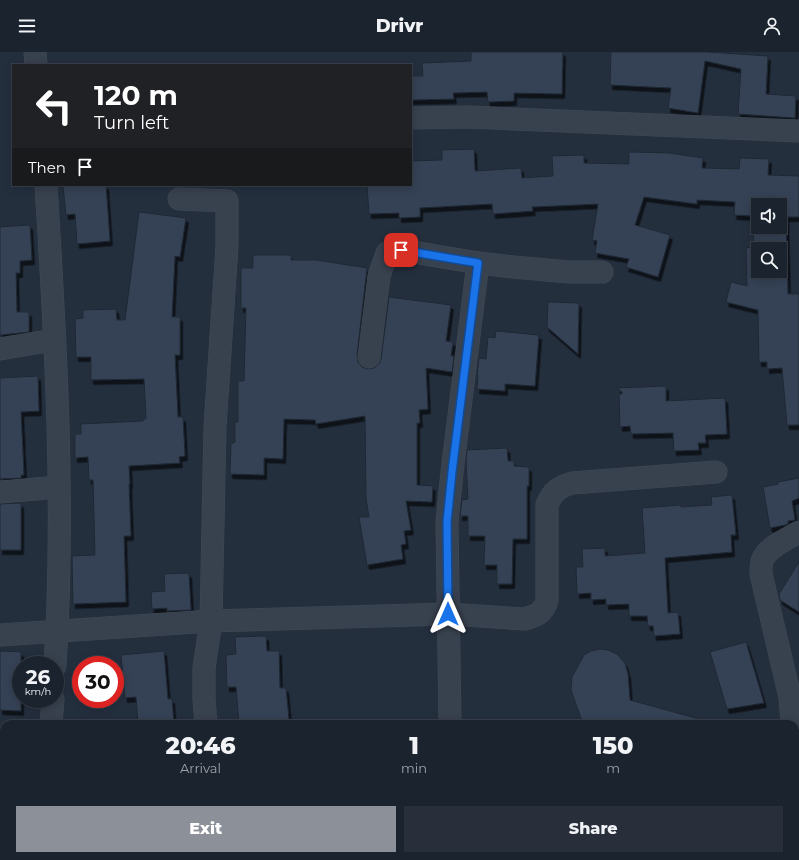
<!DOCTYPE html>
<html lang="en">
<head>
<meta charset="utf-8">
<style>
	body { margin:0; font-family:Montserrat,sans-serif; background:#282f3a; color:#f1f3f6; height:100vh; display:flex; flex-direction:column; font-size:15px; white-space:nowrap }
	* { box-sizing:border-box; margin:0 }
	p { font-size:13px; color:#a0a4aa }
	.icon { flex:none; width:22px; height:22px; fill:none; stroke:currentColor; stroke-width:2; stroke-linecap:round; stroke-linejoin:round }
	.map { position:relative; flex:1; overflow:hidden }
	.drawer { position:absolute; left:0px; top:668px; width:799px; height:140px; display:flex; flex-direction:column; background:#1b232e; border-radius:12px 12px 0 0; box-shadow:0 2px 10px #0003,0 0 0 1px #39404a }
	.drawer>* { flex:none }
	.top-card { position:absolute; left:12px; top:12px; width:400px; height:122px; border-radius:0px; box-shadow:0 2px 10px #0003,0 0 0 1px #39404a; background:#202124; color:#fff; overflow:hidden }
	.buttons { position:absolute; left:751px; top:146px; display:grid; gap:8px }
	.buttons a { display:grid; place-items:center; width:36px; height:36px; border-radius:0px; background:#1b232e; box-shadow:0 2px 10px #0003,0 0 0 1px #39404a; font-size:20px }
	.speed { position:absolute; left:12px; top:604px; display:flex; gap:8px; font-size:20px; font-weight:700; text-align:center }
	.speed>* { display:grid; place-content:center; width:52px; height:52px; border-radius:50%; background:#1b232e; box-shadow:0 2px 10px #0003,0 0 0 1px #39404a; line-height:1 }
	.speed small { font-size:10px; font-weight:400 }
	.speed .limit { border:6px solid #d22; background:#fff; color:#111 }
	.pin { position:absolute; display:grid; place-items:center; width:34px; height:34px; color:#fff; margin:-17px; border-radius:8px; box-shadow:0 2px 6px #0006 }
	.me { position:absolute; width:44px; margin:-22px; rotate:0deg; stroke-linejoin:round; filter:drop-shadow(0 0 3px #0008) }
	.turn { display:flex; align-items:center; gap:14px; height:84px; padding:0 16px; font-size:18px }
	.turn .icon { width:52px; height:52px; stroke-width:2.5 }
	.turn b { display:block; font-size:28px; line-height:34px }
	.then { display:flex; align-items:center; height:38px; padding:0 16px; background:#0003; gap:8px; font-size:15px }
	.eta { display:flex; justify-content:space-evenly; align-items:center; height:68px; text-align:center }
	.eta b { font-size:24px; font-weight:800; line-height:28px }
	.button { display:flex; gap:8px; margin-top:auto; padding:8px 16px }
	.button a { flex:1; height:46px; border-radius:0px; background:#8c9099; color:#fff; font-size:16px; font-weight:800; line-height:46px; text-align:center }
	.button a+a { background:#282f3a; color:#f1f3f6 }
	header { display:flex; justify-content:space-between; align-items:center; height:52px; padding:0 16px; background:#1b232e; font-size:18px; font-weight:800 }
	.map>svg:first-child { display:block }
	.building { fill:#364354; stroke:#1f2835; fill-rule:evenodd; filter:url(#shadow) }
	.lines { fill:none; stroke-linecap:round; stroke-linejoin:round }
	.minor-casing { stroke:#414a57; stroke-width:23 }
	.minor { stroke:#38414e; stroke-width:22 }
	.route-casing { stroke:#114b97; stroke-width:10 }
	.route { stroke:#1a73e8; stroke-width:7 }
</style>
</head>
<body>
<header><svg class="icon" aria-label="menu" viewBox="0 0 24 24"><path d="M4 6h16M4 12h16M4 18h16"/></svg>Drivr<svg class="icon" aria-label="person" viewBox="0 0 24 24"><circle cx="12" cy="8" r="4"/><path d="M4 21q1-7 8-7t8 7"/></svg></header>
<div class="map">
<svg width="799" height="808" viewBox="0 0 799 808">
	<defs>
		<filter id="shadow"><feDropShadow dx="2.5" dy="4.5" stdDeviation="0" flood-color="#0009"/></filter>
	</defs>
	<rect width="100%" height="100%" fill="#242f3e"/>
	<g class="building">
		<polygon points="471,0 563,0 562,42 514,41 514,49 488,50 487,40 453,41 454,47 411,48 411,24 423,24 422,11 471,9"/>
		<polygon points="611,0 707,0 768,4 766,42 796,44 795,66 738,62 741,17 705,9 698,61 668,56 671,36 610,33"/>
		<path d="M 474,97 L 475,119 L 521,116 L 522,126 L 553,124 L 552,104 L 584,103 L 584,111 L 629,112 L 629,100 L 669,101 L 703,106 L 702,116 L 739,117 L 740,106 L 769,107 L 768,123 L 799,124 L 799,165 L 786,165 L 788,242 L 799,242 L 799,373 L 787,373 L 782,316 L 767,317 L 767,310 L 759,310 L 758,258 L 726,250 L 731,230 L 747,234 L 746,196 L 754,195 L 753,164 L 734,163 L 735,150 L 697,148 L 697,152 L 644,145 L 635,173 L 670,183 L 658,225 L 626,215 L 629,207 L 595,201 L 597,189 L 592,188 L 598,152 L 532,155 L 533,159 L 493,162 L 492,152 L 420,156 L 420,165 L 399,166 L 399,161 L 369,162 L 367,133 L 411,133 L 411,109 L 442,108 L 442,98 ZM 758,153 L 780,153 L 780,175 L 758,175 ZM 758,197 L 780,197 L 780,219 L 758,219 Z"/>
		<polygon points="73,133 106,133 110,189 77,192 75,162 66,163 63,134"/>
		<polygon points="139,160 186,166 180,205 175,204 172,265 180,265 180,303 175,303 178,365 183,365 185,404 179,405 180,411 129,414 130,432 129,432 131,484 124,484 126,550 73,552 72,504 95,503 93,428 89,428 88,405 75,406 75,382 81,382 81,372 143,369 143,367 146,367 144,327 91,328 91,305 76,305 75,267 83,266 83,258 116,257 117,268 125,268"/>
		<polygon points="30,173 32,208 20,209 20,221 16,221 17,260 29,260 29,280 0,283 0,175"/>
		<polygon points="253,203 291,203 291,208 316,208 367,216 357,303 358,310 362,315 367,317 374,316 379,312 381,307 389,245 451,253 446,289 453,290 451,304 454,304 452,320 426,316 428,357 419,358 420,371 417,371 417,433 433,434 432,450 406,449 411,478 404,479 406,492 401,493 403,507 367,513 359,465 369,465 366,446 365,364 316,372 315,368 284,367 283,407 264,406 264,423 230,422 231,392 235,390 235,370 238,370 238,329 244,329 246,256 241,256 241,216 253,216"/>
		<polygon points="548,250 579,251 578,302 547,275"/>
		<polygon points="496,279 539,283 535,334 505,332 505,339 477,337 478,323 477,323 479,306 486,307 488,285 495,286"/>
		<polygon points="38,324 39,359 21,360 24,423 21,423 21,426 0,427 0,326"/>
		<polygon points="666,334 666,349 725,346 727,382 705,383 706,391 698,391 699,398 674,399 673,381 631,382 630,374 620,375 619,342 622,342 622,340 617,336"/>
		<polygon points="507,396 508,409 514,409 514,414 529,415 529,434 527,434 527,487 513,487 512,532 497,532 497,513 484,513 485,484 468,484 468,464 460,464 462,448 468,447 466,409 467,398"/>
		<polygon points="799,426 799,446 792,449 795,468 788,469 788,472 785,473 770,476 763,435 778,432 778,430"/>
		<polygon points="732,443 736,483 731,483 732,500 665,506 668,561 678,560 680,582 654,584 653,574 648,574 647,564 629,564 629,552 606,553 606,547 591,548 591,541 577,542 576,515 583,515 582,497 605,496 605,504 645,501 642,456 681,453 681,455 712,453 711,445"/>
		<polygon points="21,451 21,498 0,498 0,452"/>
		<polygon points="799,510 799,560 780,548 779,542"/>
		<polygon points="189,521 191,558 167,559 167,556 152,557 151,540 165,539 164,522"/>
		<polygon points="266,584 267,599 279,599 280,636 286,636 289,668 239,672 236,635 227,635 226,603 236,602 235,585"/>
		<polygon points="746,590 764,651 727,657 710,600"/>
		<polygon points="600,597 608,598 617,602 625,611 628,622 630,648 699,667 698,672 583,672 571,638 572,625 584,603 591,599"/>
		<polygon points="0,599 21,600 21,659 0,658"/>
		<polygon points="164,599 168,647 172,647 174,672 138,672 136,645 125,646 121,603"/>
	</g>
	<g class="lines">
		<g class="minor-casing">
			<g id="minor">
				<polyline points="35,0 36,13"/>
				<polyline points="411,66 468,65 799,79"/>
				<path d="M 46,133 C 56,292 65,455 55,614"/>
				<polyline points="179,147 227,149 227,194 215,375 211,569 204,616 204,647 206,672"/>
				<polyline points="0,297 54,288"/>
				<polyline points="369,305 379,224 387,201 401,198 478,211 513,215 569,220 602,220"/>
				<polyline points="0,440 59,435"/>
				<path d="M 0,583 L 211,569 L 448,562 L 524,567 C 536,564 544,561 547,548 L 547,453 C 552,440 559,435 572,431 L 716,420"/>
				<polyline points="51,672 53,647"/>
				<polyline points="450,672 447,470 452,420 478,211"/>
				<path d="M 792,672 L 790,645 L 761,522 C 761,518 761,513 762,509 C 767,495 787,487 799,480"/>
				<polyline points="795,720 799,720"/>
				<polyline points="215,804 215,808"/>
				<polyline points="42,808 42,804"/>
				<polyline points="571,808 589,804"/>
				<polyline points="764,808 766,804"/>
			</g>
		</g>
		<use href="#minor" class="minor"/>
	</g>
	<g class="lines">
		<g class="route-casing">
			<polyline id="route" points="401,198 478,211 452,420 447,470 448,562"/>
		</g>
		<use href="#route" class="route"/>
	</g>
</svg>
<div class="buttons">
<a><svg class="icon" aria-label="sound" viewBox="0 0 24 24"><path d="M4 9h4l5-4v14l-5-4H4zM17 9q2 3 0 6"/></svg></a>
<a><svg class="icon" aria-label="search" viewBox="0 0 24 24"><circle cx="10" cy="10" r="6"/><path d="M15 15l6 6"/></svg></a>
</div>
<div class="speed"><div>26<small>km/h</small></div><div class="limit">30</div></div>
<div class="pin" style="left:401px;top:198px;background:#d93025"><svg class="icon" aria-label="arrive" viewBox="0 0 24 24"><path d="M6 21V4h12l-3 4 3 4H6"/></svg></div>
<svg class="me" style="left:448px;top:562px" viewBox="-20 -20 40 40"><path d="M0-17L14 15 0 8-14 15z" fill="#1a73e8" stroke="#fff" stroke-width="4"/></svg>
<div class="top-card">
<div class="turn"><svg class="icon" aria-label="left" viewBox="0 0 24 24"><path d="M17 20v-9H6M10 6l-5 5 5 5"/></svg><div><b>120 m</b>Turn left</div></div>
<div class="then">Then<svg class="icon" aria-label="arrive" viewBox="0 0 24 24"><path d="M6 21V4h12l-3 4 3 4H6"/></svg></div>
</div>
<section class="drawer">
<div class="eta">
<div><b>20:46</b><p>Arrival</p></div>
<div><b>1</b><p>min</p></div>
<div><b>150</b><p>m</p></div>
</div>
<div class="button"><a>Exit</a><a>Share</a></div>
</section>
</div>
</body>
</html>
